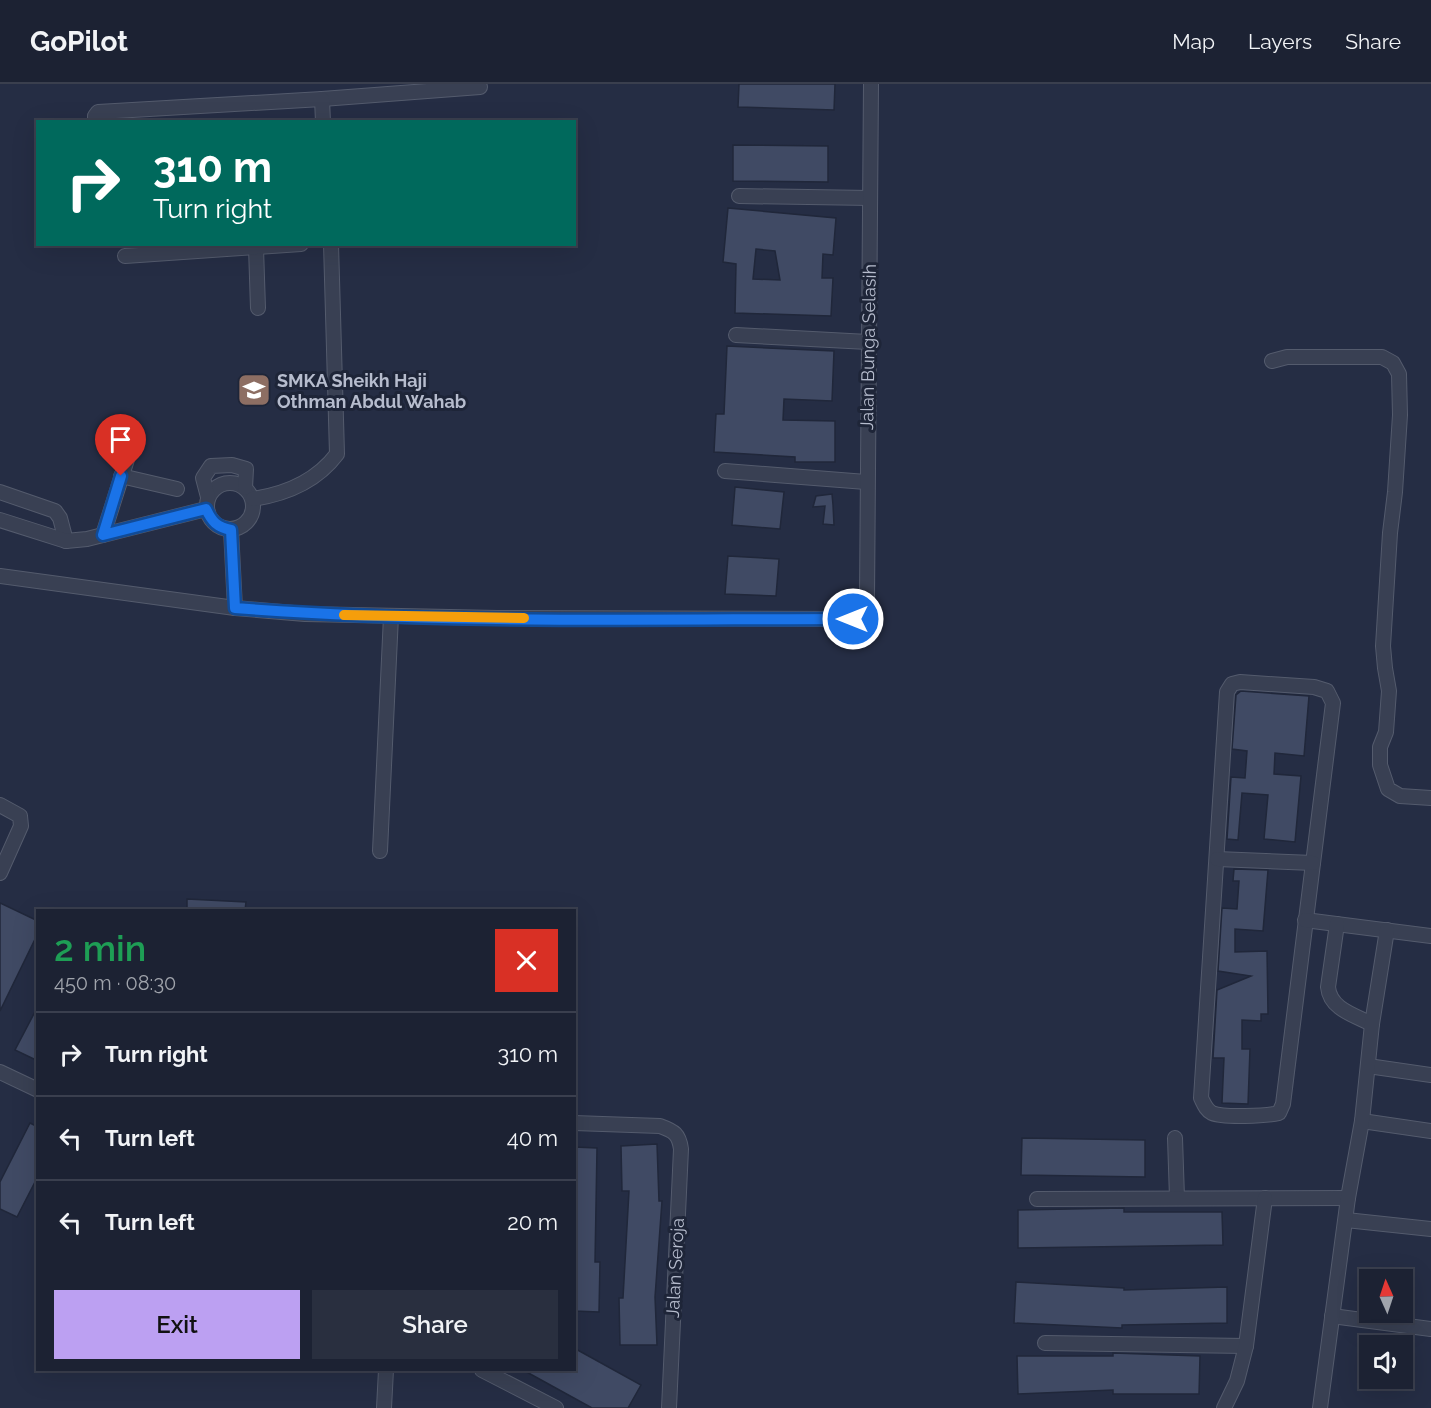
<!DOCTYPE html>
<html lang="en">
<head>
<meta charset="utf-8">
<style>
	body { margin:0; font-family:Raleway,sans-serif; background:#292f3f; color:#f1f3f6; height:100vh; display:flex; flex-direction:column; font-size:22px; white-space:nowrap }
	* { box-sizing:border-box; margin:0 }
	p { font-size:20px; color:#a0a4ac }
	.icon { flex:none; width:33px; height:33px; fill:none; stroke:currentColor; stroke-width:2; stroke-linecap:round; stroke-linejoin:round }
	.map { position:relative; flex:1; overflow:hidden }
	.sheet { position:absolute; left:36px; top:825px; width:540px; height:462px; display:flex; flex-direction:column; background:#1c2233; border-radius:0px; box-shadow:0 6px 24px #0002,0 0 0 2px #3a3f4e }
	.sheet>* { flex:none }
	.hud { position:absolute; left:36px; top:36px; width:540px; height:126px; border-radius:0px; box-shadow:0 6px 24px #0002,0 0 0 2px #3a3f4e; background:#00695c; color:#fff; overflow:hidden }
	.needle { width:39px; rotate:357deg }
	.tools { position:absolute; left:1359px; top:1185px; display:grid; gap:12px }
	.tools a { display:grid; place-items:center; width:54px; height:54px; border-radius:0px; background:#1c2233; box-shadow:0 6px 24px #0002,0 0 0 2px #3a3f4e; font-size:30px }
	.pin { position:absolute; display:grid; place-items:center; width:51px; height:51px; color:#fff; margin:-62px -26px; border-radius:50% 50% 50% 0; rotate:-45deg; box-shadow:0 0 6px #0007 }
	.pin .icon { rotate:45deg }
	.me { position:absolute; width:66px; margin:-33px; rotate:270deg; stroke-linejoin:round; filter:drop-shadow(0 0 4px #0008) }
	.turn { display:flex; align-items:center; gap:21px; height:126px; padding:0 18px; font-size:27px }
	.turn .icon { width:78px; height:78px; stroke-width:2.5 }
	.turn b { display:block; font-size:42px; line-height:51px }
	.round { display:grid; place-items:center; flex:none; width:63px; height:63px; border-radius:0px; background:#292f3f }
	.head { display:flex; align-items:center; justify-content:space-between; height:102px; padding:0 18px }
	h1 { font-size:36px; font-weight:600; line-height:45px; color:#1e9e55 }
	.action { display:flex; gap:12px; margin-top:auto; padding:12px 18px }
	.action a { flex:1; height:69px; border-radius:0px; background:#bca0f2; color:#111; font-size:24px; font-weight:600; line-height:69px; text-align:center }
	.action a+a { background:#292f3f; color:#f1f3f6 }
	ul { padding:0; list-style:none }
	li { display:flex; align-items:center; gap:18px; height:84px; padding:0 18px; border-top:2px solid #3a3f4e }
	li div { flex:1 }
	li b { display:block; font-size:22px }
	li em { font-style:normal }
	header { display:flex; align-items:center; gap:36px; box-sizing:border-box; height:84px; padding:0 30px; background:#1c2233; border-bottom:2px solid #3a3f4e }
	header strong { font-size:28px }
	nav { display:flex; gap:33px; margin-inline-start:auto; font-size:21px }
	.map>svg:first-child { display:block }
	.building { fill:#404a64; stroke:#20273a; stroke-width:1.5; fill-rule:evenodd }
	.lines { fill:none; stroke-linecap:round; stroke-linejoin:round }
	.minor-casing { stroke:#545b6d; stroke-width:16 }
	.minor { stroke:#394053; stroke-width:14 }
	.route-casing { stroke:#114b97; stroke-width:15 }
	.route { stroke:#1a73e8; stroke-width:10 }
	.slow { stroke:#f59e0b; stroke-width:10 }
	.labels { text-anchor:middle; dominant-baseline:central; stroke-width:6; stroke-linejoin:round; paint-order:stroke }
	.street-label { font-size:18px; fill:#b6bccd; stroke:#1e2538 }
	.poi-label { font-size:18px; font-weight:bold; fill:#b6bccd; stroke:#1e2538; text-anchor:start }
</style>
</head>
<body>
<header>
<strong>GoPilot</strong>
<nav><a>Map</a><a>Layers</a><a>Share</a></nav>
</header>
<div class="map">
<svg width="1431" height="1324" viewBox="0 0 1431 1324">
	<rect width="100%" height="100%" fill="#252d44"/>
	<g class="building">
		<polygon points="739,0 835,0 834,26 738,23"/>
		<polygon points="733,61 828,62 828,98 733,97"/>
		<path d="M 728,124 L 836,134 L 833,171 L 823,170 L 822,194 L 833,194 L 831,232 L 735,229 L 736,180 L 723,178 ZM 756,165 L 775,167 L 780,196 L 753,195 Z"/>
		<polygon points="727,262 834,267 832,317 784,315 783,336 835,337 835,378 795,378 795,373 714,368 716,330 724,330"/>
		<polygon points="735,403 784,408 780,445 732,441"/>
		<polygon points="832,410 833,421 834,441 823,440 825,422 813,423 816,412"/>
		<polygon points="728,472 779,475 776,512 725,510"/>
		<polygon points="1241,607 1309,612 1304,672 1275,669 1274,690 1301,692 1295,758 1264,755 1268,711 1242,709 1238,756 1227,755 1231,693 1245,694 1247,667 1232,665 1236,611"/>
		<polygon points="1234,785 1268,786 1263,847 1235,845 1235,868 1267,867 1268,930 1261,930 1261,937 1242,936 1242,965 1250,965 1248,1020 1222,1019 1224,974 1213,974 1217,906 1251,892 1218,887 1222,824 1237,825 1239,797 1233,797"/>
		<polygon points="187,815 246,818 245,826 187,826"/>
		<polygon points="0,819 38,837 38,849 0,927"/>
		<polygon points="38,922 38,977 15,966"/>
		<polygon points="30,1039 38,1043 38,1092 17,1133 0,1125 0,1098"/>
		<polygon points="1022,1054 1145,1056 1145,1093 1021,1091"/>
		<polygon points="657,1060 659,1117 662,1117 655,1213 657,1261 620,1261 619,1214 623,1214 629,1107 622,1107 621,1062"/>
		<polygon points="574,1063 597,1064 595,1178 600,1178 599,1228 574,1227"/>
		<polygon points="1124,1124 1124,1128 1222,1128 1223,1161 1018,1164 1018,1126"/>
		<polygon points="1016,1198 1124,1204 1124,1206 1227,1203 1227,1239 1122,1241 1122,1244 1014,1239"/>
		<polygon points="574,1264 641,1301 628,1324 592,1324 523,1286 574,1286"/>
		<polygon points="1113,1269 1200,1272 1199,1310 1113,1310 1113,1306 1018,1310 1017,1272 1113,1272"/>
	</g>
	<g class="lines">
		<g class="minor-casing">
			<g id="minor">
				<polyline points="322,15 480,3"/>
				<polyline points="95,38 95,32 98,28 322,15 323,38"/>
				<polyline points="739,112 870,114"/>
				<polyline points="256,164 258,224"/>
				<polyline points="125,172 301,160"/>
				<polyline points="736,251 868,258"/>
				<polyline points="1272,277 1287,273 1382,273 1393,279 1399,290 1400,331 1395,408 1390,449 1383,562 1385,584 1389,607 1386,648 1380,663 1380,681 1388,705 1400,712 1431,714"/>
				<polyline points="725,387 866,398"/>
				<polyline points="121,392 177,405"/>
				<circle cx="230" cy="422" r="23"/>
				<polyline points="0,408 55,427 60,434 66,457"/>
				<polyline points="208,413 203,394 211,382 232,381 246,385 245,404"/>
				<path d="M 253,415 C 286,410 316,398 337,370 L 331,160"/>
				<polyline points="0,436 66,457 87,455 206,425"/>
				<polyline points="231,446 235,524"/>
				<polyline points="103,451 130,366"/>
				<polyline points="0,492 235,524 305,530 498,534 853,535 863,526 867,514 871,0"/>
				<path d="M 1240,598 L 1314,603 L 1327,607 L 1333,619 L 1283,1020 L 1279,1029 C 1267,1032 1223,1034 1212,1029 C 1206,1026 1204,1020 1201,1014 L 1227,608 L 1232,600 Z"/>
				<polyline points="0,721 20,732 21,742 0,789"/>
				<polyline points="380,767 391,532"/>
				<polyline points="1217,775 1313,779"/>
				<polyline points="1305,836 1431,852"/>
				<path d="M 1337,840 L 1328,903 C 1330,925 1354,931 1372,940"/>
				<polyline points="1368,982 1431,991"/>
				<polyline points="0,988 38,1006"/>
				<polyline points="1362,1037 1431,1047"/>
				<path d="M 574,1039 L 660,1042 C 674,1047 679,1050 681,1065 L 669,1324"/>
				<polyline points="1175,1054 1177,1114"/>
				<polyline points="1037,1115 1348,1114"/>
				<polyline points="1346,1136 1431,1145"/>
				<polyline points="1332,1232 1431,1245"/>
				<polyline points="1045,1259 1246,1262"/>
				<polyline points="482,1286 556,1324"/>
				<polyline points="384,1324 386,1286"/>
				<polyline points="1224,1324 1237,1297 1246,1262 1265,1114"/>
				<polyline points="1320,1324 1348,1114 1362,1037 1372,940 1387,846"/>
			</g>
		</g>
		<use href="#minor" class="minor"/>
	</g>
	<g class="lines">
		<g class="route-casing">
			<path id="route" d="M 121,392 L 103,451 L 206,425 C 212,438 217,443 231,446 L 235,524 C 440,540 647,535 853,535"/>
		</g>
		<use href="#route" class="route"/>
		<polyline class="slow" points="344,531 524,534"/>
	</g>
	<defs>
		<g id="school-square" transform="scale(1.725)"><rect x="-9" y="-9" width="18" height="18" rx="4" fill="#8d6e63" stroke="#1e2538"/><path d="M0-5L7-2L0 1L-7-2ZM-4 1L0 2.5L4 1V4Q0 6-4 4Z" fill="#fff"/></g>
	</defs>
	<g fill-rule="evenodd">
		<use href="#school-square" x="254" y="306"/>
	</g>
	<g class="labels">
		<g class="street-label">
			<text transform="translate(868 263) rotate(-89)">Jalan Bunga Selasih</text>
			<text transform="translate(675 1184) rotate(-87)">Jalan Seroja</text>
		</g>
		<g class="poi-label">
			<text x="277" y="296">SMKA Sheikh Haji<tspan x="277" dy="21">Othman Abdul Wahab</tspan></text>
		</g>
	</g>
</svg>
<div class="tools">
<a><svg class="needle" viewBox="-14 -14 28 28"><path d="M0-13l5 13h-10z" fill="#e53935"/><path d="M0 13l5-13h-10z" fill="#a0a4ac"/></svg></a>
<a><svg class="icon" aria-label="sound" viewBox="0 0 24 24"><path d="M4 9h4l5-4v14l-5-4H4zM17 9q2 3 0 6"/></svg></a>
</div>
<div class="pin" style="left:121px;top:392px;background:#d93025"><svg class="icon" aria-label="arrive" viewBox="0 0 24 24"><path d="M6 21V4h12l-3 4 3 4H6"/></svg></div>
<svg class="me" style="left:853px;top:535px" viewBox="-20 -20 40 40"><circle r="17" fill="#1a73e8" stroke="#fff" stroke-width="3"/><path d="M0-11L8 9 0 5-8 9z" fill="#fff"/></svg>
<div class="hud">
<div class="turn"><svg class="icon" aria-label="right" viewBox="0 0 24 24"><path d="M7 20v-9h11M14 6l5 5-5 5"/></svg><div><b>310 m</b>Turn right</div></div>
</div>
<section class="sheet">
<div class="head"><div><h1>2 min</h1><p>450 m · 08:30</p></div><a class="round" style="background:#d93025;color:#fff"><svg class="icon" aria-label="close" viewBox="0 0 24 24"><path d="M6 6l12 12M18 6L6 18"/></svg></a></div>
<ul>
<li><svg class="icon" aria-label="right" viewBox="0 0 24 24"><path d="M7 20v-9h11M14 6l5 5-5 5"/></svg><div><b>Turn right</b></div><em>310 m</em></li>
<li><svg class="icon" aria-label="left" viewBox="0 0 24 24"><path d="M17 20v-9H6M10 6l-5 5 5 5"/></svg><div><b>Turn left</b></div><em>40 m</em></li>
<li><svg class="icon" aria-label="left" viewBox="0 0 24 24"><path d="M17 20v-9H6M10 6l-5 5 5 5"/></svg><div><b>Turn left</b></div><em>20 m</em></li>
</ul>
<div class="action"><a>Exit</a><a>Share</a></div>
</section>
</div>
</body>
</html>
